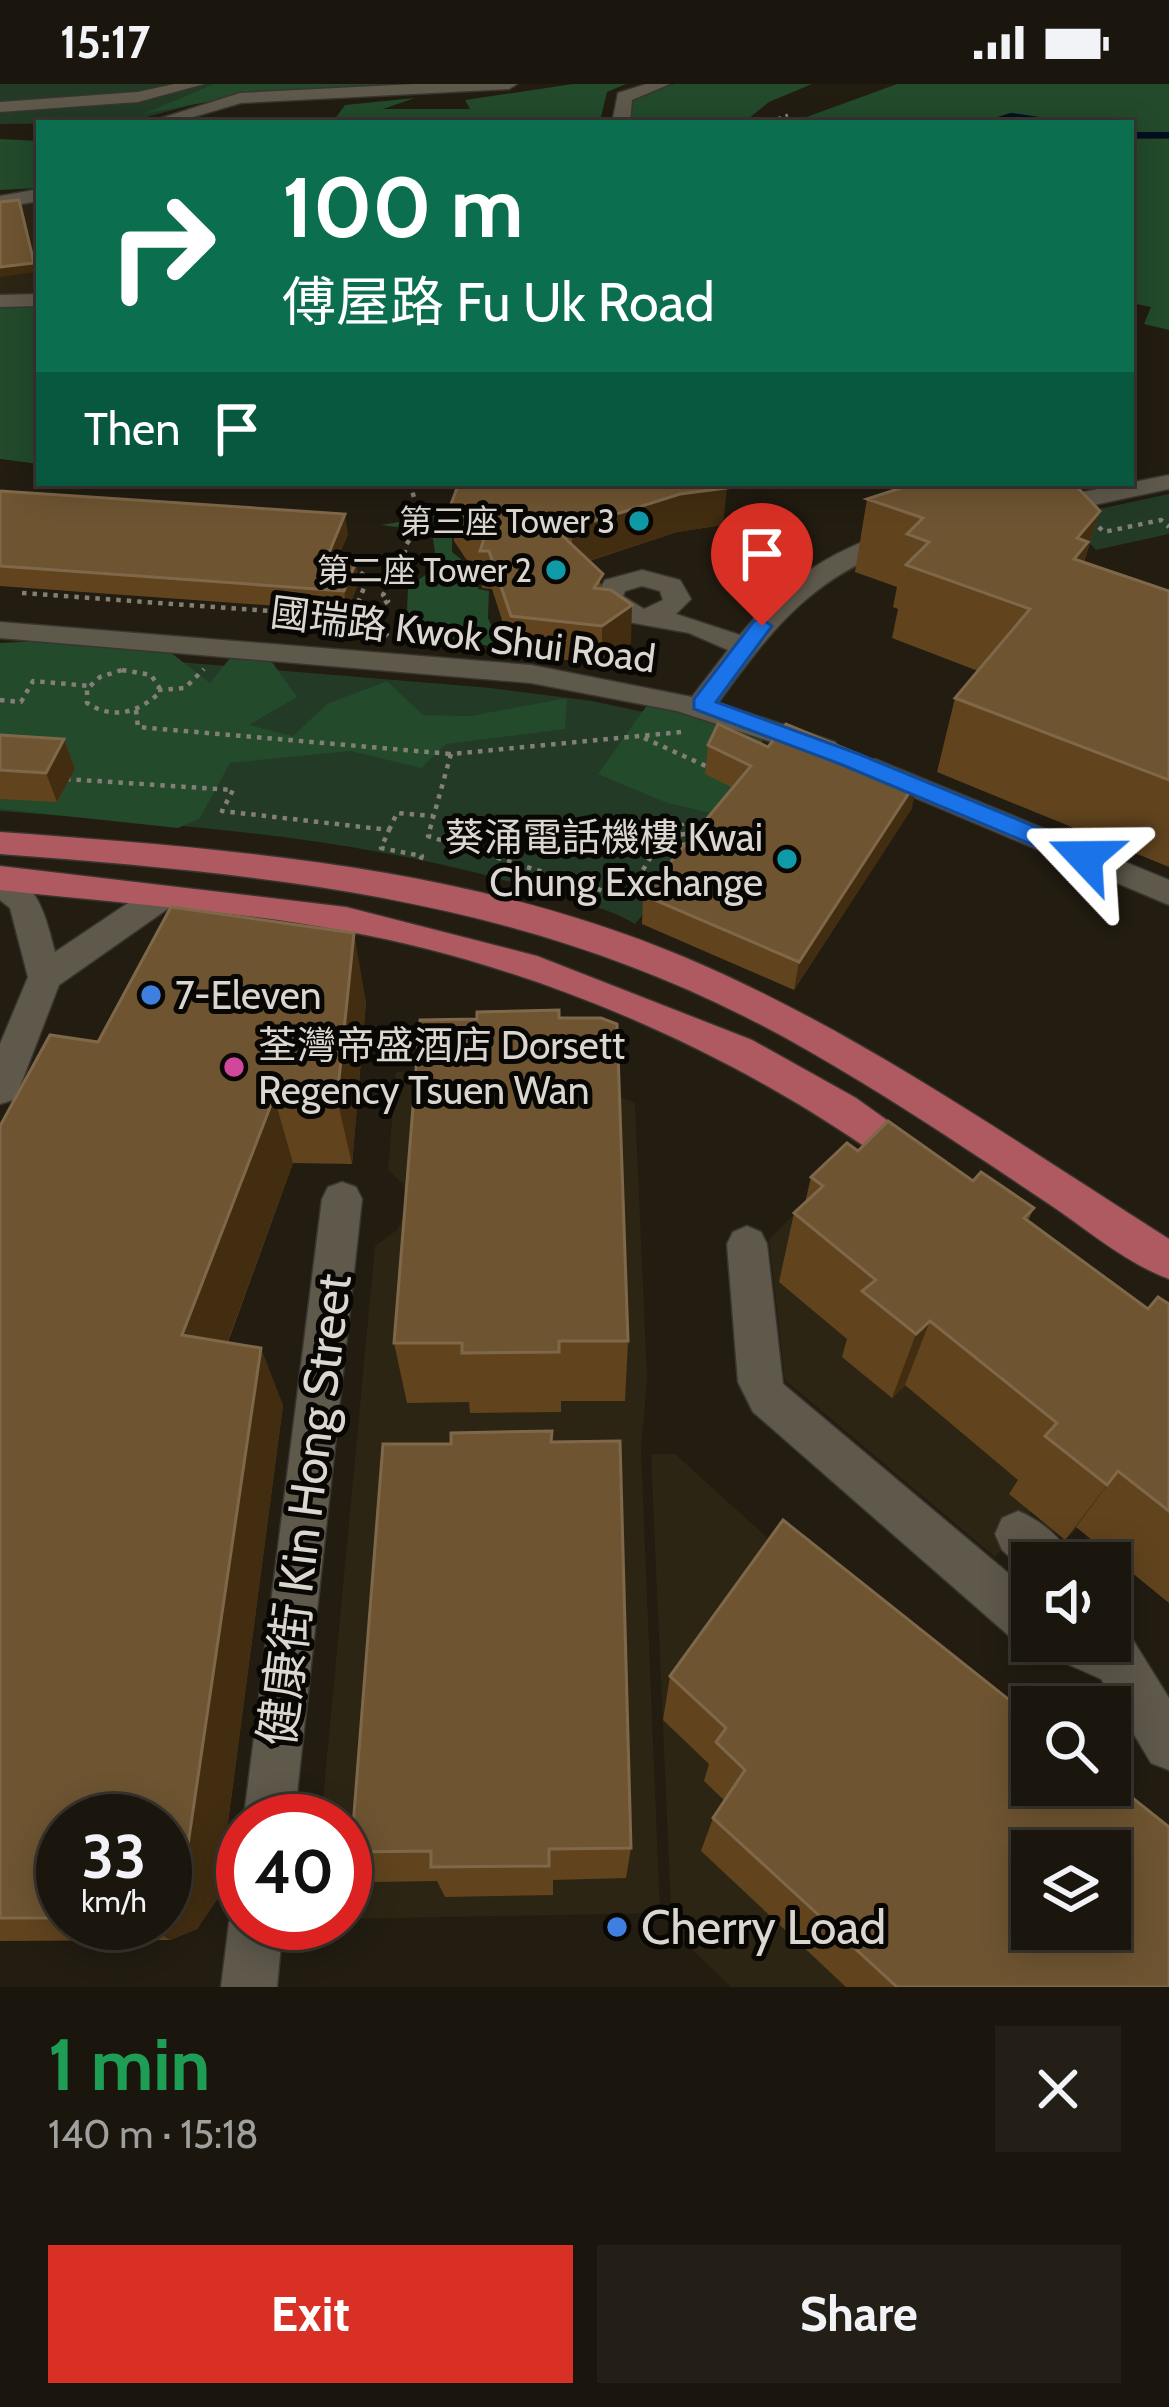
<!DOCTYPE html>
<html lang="en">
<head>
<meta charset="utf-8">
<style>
	body { margin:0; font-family:Cabin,"Noto Sans TC",sans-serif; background:#231e16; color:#f1f3f6; height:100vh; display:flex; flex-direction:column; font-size:45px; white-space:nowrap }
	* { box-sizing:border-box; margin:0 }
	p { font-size:39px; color:#9f9f9d }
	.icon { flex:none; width:66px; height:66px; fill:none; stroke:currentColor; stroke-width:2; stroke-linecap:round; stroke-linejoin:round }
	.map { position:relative; height:1903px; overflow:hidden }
	.drawer { display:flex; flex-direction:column; background:#1a150d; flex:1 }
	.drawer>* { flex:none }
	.top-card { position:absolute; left:36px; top:36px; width:1098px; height:366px; border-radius:0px; box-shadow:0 6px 30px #0003,0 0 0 3px #38342e; background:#0b6e4f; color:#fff; overflow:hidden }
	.tools { position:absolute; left:1011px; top:1458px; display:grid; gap:24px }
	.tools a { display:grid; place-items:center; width:120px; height:120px; border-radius:0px; background:#1a150d; box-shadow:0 6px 30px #0003,0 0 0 3px #38342e; font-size:60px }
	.speed { position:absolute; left:36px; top:1710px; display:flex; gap:24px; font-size:60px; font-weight:700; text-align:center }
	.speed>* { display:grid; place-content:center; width:156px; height:156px; border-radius:50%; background:#1a150d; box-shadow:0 6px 30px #0003,0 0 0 3px #38342e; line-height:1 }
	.speed small { font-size:30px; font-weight:400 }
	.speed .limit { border:18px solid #d22; background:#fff; color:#111 }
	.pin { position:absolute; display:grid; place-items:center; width:102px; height:102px; color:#fff; margin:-123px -51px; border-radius:50% 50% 50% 0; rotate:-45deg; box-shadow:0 0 12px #0007 }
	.pin .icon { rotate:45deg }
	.me { position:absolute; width:132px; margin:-66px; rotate:293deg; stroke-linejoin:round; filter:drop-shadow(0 0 9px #0008) }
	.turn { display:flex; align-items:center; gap:42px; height:252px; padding:0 48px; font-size:54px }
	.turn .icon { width:156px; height:156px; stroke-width:2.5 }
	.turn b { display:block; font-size:84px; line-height:102px }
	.then { display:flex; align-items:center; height:114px; padding:0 48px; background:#0003; gap:24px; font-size:45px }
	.round { display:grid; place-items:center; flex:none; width:126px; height:126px; border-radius:0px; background:#231e16 }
	.overview { display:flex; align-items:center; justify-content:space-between; height:204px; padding:0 48px }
	h1 { font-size:72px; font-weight:700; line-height:90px; color:#1e9e55 }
	.primary-button { display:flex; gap:24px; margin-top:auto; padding:24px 48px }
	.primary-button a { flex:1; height:138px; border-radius:0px; background:#d93025; color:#fff; font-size:48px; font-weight:700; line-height:138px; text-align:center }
	.primary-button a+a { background:#231e16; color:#f1f3f6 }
	.status { display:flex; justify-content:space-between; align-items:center; height:84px; padding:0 60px; background:#1a150d; direction:ltr }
	.status svg { height:33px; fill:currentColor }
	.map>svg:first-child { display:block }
	.built { fill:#2d2514; fill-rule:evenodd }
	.green { fill:#223a26 }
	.forest { fill:#224a2b }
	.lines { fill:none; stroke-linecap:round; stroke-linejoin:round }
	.stream { stroke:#000f24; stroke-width:6 }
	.minor-casing { stroke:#39352f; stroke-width:3 }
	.major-casing { stroke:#39352f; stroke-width:3 }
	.path-far1 { stroke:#847f76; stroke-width:3; stroke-dasharray:3 4.5; stroke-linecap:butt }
	.path { stroke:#847f76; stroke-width:4.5; stroke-dasharray:4.5 6; stroke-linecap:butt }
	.minor { fill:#5f594c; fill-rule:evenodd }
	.major { fill:#af5a60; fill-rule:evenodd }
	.wall { fill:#61441e; fill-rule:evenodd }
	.shaded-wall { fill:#422d11 }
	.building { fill:#6e5431; stroke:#7f684a; stroke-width:3; fill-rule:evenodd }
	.route { fill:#1a73e8; stroke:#114b97; stroke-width:3 }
	.culture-dot { fill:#0f9aa8; stroke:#090704; stroke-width:4.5 }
	.shop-dot { fill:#3f7fe0; stroke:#090704; stroke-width:4.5 }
	.hotel-dot { fill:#d1479c; stroke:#090704; stroke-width:4.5 }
	.labels { text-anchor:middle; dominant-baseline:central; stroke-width:10; stroke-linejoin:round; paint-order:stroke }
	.far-poi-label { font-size:33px; fill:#dbd7d0; stroke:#090704; text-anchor:end }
	.street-label { font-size:39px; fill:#dbd7d0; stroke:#090704 }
	.poi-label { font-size:39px; fill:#dbd7d0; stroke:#090704; text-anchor:start }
	.near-street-label { font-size:48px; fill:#dbd7d0; stroke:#090704 }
	.near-poi-label { font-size:48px; fill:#dbd7d0; stroke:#090704; text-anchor:start }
</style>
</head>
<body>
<div class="status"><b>15:17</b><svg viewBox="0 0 49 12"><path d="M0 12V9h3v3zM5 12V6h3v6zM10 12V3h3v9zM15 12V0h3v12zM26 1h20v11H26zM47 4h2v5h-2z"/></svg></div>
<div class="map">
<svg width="1169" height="1903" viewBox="0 0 1169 1903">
	<rect width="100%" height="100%" fill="#221c11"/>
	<g class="built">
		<polygon points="39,113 39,231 0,231 0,119"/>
		<polygon points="554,987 635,1019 647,1295 641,1366 660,1829 345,1835 345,1737 321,1737 375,1162 397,1146 407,1125 403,1100 388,1086 396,988"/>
		<polygon points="845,1081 1169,1519 1077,1444 1065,1456 1031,1428 995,1473 785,1296 769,1155"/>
		<path d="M 651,1370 L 675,1370 L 1032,1694 L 1032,1701 L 1039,1701 L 1169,1819 L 1169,1903 L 731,1903 L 672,1846 ZM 1032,1767 L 1110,1767 L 1110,1845 L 1032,1845 Z"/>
	</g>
	<g class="green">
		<polygon points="0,0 489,0 218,14 124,39 0,40"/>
		<polygon points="1169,410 1169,450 1096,466 1076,445 1085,428"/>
		<path d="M 0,563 L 491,604 L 592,617 L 672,634 L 777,668 L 635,840 C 612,825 571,816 542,807 C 366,753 183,741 0,727 Z"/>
	</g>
	<g class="forest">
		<polygon points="214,0 459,0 239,12 143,30"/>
		<polygon points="573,0 626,0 607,8 601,33 574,39 332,39 345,21 415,14 383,25 470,25 465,16"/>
		<polygon points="674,0 812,0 769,18 743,39 645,39 625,30 637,11"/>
		<polygon points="897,0 1169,0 1169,48 1131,48 1131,39 1069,39 1010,29 978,39 790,39"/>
		<polygon points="0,55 39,57 39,104 0,106"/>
		<polygon points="1131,55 1169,55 1169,246 1144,240 1151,223 1131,219"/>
		<polygon points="39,220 39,380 0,375 0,222"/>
		<polygon points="462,427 452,450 452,468 478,489 478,505 489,507 488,534 498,557 489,562 422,549 407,527 408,503 437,483 432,448 381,441"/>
		<polygon points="39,557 170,568 210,599 234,569 267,571 297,613 249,641 293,652 327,620 387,597 423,631 470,632 567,614 565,645 446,660 421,684 350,667 230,679 200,734 178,744 0,725 0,559"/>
		<polygon points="650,617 763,653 759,678 732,734 667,719 598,690"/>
	</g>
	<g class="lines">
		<g class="stream">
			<polyline points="990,39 1012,32 1058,39"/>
			<polyline points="1131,51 1169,51"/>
		</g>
		<g class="minor-casing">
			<g id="minor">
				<polygon points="174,0 204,0 138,18 0,28 0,18 138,8"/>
				<polygon points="414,0 517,0 509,5 241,19 173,39 146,39 240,9"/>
				<polygon points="646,0 670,0 632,16 630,39 612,39 618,9"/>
				<polygon points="39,105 39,117 0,124 0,112"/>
				<polygon points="39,210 39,222 0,223 0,211"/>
				<polygon points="1169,391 1169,405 1042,432 1029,424 1042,416"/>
				<path d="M 905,444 L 914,447 L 918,452 L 914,457 C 816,489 776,539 718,619 L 835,658 L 839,665 L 835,672 L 824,675 L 677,627 L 531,599 L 0,554 L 0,538 L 531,581 L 692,613 L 728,566 L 689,549 L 617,536 L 595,514 L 605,496 L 642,486 L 680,496 L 691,515 L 676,530 L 740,551 C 785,496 836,462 905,444 ZM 642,502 L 660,507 L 663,516 L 644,525 L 623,512 L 625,507 Z"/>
				<polygon points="875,675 1169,796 1169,821 864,692 860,685"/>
				<path d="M 0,785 C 39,797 46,834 55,868 L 152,803 L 176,803 L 181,811 L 176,819 L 59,901 L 19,1005 L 13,1016 L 0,1020 L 0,960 L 28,893 L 10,824 L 0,816 Z"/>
				<polygon points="342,1098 356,1103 362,1115 294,1737 243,1740 322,1115 328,1103"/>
				<polygon points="747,1142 761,1148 767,1160 783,1300 1032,1509 1032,1557 1110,1557 1110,1534 1123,1540 1169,1614 1169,1686 1151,1679 1101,1595 1054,1574 1047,1558 1032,1564 1015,1557 753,1328 738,1298 727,1160 733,1148"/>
				<path d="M 1018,1427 C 1042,1437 1064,1455 1074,1479 L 1032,1479 L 1032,1493 L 1002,1466 L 995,1450 L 1002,1434 Z"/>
				<polygon points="243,1817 243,1839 283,1839 277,1903 221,1903 229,1839 237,1820"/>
			</g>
		</g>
		<g class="major-casing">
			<g id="major">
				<path d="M 0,748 C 231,765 468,782 684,873 C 857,946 1011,1055 1169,1155 L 1169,1195 C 1125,1179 1084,1143 1046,1118 C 967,1065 889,1013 807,966 C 548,817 291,792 0,770 Z"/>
				<path d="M 0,782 L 346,823 L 537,872 L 752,956 L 856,1014 L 930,1067 L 935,1078 L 930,1089 L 916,1094 L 902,1089 C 742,971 542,883 345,847 C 232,826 114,819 0,806 Z"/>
			</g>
		</g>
		<polyline class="path-far1" points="764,39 788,31"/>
		<g class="path">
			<polyline points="1091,436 1104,448 1161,436 1169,443"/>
			<polyline points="22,509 352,533 368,494 351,482"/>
			<polyline points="356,522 388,552"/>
			<polyline points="367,531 388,517 383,511 396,489 393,484 403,478 406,461 421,439 410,399"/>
			<path d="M 122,586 L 151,591 L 159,603 L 157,611 C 135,630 112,635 87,619 L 87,605 L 100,593 Z"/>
			<polyline points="158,606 185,604 204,585"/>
			<polyline points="0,616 21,618 33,597 90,602"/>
			<polyline points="136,626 138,643 451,670"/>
			<polyline points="681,648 451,670 428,752 626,814 672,738 682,741 685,770"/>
			<polyline points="644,654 708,683"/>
			<polyline points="66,695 233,706 222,727 389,746 381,764 422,772 418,781"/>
			<polyline points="389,746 397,729 433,732"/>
		</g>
		<use href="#minor" class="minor"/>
		<use href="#major" class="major"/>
	</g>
	<g class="wall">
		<polygon points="0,407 348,450 337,476 359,498 347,527 0,502"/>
		<polygon points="867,415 1100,427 1084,478 1169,507 1169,783 937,688 955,614 978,587 892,554 898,525 893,523 897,503 855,488"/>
		<polygon points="451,420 723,441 677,448 589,477 631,559 602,580 513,570 492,505 482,504 481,485 466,475 454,457"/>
		<polygon points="0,651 64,655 75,685 57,718 0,715"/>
		<polygon points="708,661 912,724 794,906 642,840 643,811 733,704 705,690"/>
		<path d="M 366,918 L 352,1080 L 293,1079 L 228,1258 L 283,1321 L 218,1814 L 197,1845 L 170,1856 L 0,1857 L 0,1042 L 98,958 ZM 63,1737 L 165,1839 L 63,1839 Z"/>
		<polygon points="559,934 628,1257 625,1317 561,1317 561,1328 470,1329 469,1318 407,1319 394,1259"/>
		<polygon points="858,1067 973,1097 1034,1124 1028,1137 1148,1225 1169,1220 1169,1519 1076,1443 1065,1456 1031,1428 1009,1410 1018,1396 905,1301 892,1314 842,1273 847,1255 779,1198 794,1129 805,1119 811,1093"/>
		<polygon points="552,1358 631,1764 626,1794 553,1796 553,1811 445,1813 437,1797 372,1798 351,1768"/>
		<polygon points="670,1592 1169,1903 846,1903 701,1767 713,1734 725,1717 704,1697 709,1680 663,1636"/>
	</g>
	<g class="shaded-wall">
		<polygon points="19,116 36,188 0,193 0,183"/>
		<polygon points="727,404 723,441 677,448 572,482 572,444 680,410"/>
		<polygon points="1100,427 1077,499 1066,531 1077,454"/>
		<polygon points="345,430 348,450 329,496 326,476"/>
		<polygon points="356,478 359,498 347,527 344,507"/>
		<polygon points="632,521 631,559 602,580 602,542"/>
		<polygon points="64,655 75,685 57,718 46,689"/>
		<polygon points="918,695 912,724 794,906 799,878"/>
		<polygon points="354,849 366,918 352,1080 337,1015"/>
		<polygon points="274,1013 293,1079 209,1308 182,1251"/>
		<polygon points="930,1237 905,1301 892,1314 916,1250"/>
		<polygon points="261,1264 283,1321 218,1814 197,1845 170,1856 141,1839 165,1839 165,1816"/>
		<polygon points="1118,1387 1076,1443 1065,1456 1107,1401"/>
	</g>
	<g class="building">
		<polygon points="19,116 34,179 0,183 0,118"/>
		<polygon points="459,399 717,399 727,404 680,410 572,444 552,442 603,490 594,504 611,506 632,521 602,542 511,532 489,467 480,467 485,452 463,438 451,420"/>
		<polygon points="916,399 1073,399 1100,427 1077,454 1088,458 1074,475 1169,507 1169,696 955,614 1030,525 906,481 929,458 907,450 923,434 867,415"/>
		<polygon points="0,407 345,430 326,476 356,478 344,507 0,482"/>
		<polygon points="718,640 768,663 786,640 918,695 799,878 643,811 751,682 708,661"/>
		<polygon points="0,651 64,655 46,689 0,686"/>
		<polygon points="171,823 354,849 337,1015 274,1013 182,1251 261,1264 184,1788 165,1816 165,1737 63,1737 63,1834 0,1834 0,1042 50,951 98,958"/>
		<polygon points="559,926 559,934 601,934 617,940 628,1257 559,1257 559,1268 462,1269 462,1259 394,1259 420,936 477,935 477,928"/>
		<polygon points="888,1037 973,1097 981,1088 1034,1124 1024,1134 1148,1225 1158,1213 1169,1220 1169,1427 1118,1387 1107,1401 1045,1352 1057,1339 930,1237 916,1250 862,1207 876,1196 794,1129 823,1102 811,1093 847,1059 858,1067"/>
		<polygon points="552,1347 551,1358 620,1357 631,1764 549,1765 549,1782 431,1783 431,1767 351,1768 383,1360 451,1360 451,1349"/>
		<path d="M 783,1436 L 1032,1634 L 1032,1701 L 1110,1701 L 1110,1696 L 1169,1743 L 1169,1903 L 897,1903 L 713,1734 L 745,1686 L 716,1658 L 726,1644 L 670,1592 ZM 1032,1767 L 1110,1767 L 1110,1845 L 1032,1845 Z"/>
	</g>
	<polygon class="route" points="762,535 772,542 716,618 856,669 1094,767 1094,779 1076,779 840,680 694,625 694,615 754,537"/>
	<g class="culture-dot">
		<circle cx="639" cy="437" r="12"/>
		<circle cx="556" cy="486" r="12"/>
		<circle cx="787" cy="775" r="12"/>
	</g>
	<g class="shop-dot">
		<circle cx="151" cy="911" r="12"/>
		<circle cx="617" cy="1843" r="12"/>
	</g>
	<circle class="hotel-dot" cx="234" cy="983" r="12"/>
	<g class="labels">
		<g class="far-poi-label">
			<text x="615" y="437">第三座 Tower 3</text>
			<text x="532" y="486">第二座 Tower 2</text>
		</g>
		<g class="street-label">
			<text transform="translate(463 551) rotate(7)">國瑞路 Kwok Shui Road</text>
		</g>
		<g class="poi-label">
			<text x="763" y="753" text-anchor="end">葵涌電話機樓 Kwai<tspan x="763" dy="45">Chung Exchange</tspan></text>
			<text x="175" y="911">7-Eleven</text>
			<text x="258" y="961">荃灣帝盛酒店 Dorsett<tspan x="258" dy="45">Regency Tsuen Wan</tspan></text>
		</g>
		<g class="near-street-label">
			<text transform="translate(305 1426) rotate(-83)">健康街 Kin Hong Street</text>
		</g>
		<g class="near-poi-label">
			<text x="641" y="1843">Cherry Load</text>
		</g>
	</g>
</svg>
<div class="tools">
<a><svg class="icon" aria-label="sound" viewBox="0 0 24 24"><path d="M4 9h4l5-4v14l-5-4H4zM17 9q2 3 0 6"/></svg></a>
<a><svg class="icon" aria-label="search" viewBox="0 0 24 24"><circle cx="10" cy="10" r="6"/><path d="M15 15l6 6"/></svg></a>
<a><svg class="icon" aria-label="layers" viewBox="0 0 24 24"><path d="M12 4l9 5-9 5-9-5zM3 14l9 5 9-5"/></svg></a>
</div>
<div class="speed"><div>33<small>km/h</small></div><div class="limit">40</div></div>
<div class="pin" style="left:762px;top:542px;background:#d93025"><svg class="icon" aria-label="arrive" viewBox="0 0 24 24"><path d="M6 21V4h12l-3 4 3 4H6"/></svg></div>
<svg class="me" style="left:1085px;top:773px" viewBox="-20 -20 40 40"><path d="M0-17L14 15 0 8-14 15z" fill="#1a73e8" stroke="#fff" stroke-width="4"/></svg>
<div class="top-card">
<div class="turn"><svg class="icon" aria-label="right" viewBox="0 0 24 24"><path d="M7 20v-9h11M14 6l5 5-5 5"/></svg><div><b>100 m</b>傅屋路 Fu Uk Road</div></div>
<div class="then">Then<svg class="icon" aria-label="arrive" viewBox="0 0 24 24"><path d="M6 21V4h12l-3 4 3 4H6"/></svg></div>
</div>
</div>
<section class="drawer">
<div class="overview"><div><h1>1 min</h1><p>140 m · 15:18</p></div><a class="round"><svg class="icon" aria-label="close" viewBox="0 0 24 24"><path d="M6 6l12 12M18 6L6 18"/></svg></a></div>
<div class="primary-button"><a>Exit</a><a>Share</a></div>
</section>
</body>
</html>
